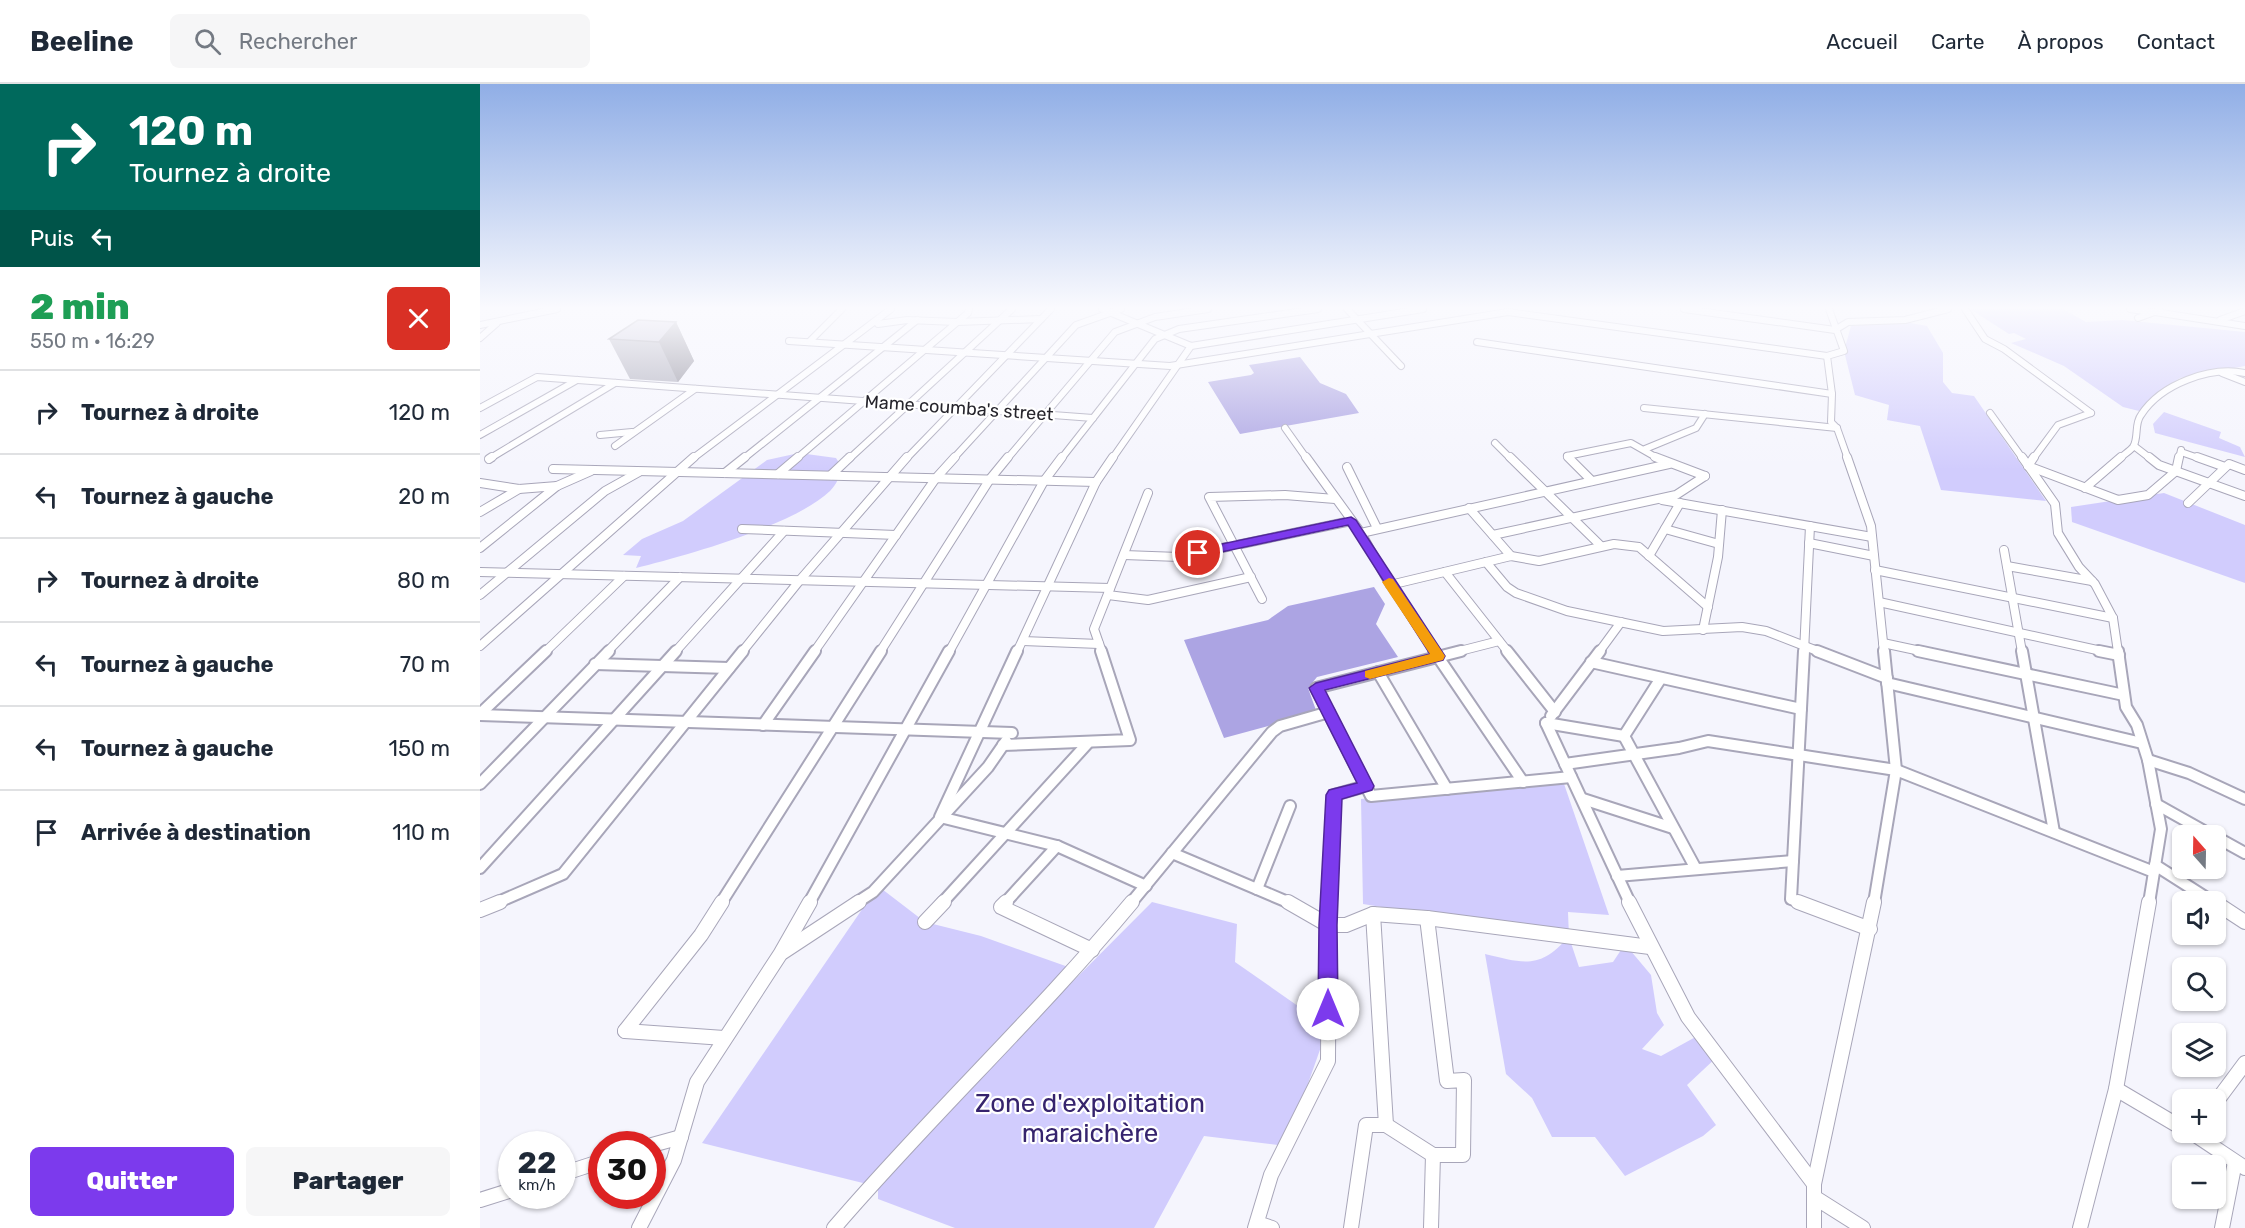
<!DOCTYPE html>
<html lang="fr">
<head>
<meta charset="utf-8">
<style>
	body { margin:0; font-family:Rubik,sans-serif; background:#f6f6f7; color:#1f2937; height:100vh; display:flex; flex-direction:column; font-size:22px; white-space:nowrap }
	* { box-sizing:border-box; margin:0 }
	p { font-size:20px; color:#747a83 }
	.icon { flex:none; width:33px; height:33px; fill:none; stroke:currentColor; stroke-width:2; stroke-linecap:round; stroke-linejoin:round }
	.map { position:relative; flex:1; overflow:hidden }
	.side { display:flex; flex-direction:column; background:#fff; width:480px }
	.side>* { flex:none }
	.banner { background:#00695c; color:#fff; overflow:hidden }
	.needle { width:39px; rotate:340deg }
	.fabs { position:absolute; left:1692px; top:741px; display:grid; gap:12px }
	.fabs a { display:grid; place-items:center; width:54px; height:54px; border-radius:9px; background:#fff; box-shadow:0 2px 4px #0004; font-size:30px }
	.speed { position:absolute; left:18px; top:1047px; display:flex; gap:12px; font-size:30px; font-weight:700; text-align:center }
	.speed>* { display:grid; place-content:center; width:78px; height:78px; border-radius:50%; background:#fff; box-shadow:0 2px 4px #0004; line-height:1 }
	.speed small { font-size:15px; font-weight:400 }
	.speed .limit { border:9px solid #d22; background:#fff; color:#111 }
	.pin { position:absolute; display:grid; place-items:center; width:51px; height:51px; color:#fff; margin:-26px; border:3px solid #fff; border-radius:50%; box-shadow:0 2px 6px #0007 }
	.me { position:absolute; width:66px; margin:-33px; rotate:0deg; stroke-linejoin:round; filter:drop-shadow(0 0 4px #0008) }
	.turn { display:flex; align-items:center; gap:21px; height:126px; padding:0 30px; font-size:27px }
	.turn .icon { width:78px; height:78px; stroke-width:2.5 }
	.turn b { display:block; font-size:42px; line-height:51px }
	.then { display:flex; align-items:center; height:57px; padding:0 30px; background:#0003; gap:12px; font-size:22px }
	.round { display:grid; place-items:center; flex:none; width:63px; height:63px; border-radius:9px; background:#f6f6f7 }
	.head { display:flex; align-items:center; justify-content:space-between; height:102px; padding:0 30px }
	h1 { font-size:36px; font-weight:800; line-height:45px; color:#1e9e55 }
	.cta { display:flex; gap:12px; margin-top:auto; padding:12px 30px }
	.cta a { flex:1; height:69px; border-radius:9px; background:#7c3aed; color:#fff; font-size:24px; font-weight:800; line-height:69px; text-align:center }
	.cta a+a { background:#f6f6f7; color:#1f2937 }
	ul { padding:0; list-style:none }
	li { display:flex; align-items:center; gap:18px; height:84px; padding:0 30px; border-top:2px solid #e0e1e3 }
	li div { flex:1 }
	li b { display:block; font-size:22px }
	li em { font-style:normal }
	header { display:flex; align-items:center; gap:36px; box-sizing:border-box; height:84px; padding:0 30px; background:#fff; border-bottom:2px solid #e0e1e3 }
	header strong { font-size:28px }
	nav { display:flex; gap:33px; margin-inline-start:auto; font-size:21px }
	.search { width:420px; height:54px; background:#f6f6f7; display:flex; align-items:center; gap:15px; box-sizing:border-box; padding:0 21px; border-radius:9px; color:#747a83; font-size:22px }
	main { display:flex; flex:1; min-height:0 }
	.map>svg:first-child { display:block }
	.green { fill:#d1ccfd }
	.water { fill:#aca4e3 }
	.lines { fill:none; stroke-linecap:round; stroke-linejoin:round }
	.minor-far3-casing { stroke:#a8a6b9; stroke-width:8 }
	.minor-far2-casing { stroke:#a8a6b9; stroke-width:10 }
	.minor-far1-casing { stroke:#a8a6b9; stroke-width:14 }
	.minor-casing { stroke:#a8a6b9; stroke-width:16 }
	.minor-far3 { stroke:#fff; stroke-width:6 }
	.minor-far2 { stroke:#fff; stroke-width:8 }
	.minor-far1 { stroke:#fff; stroke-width:10 }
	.minor { stroke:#fff; stroke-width:14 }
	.wall { fill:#a4a3b3 }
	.shaded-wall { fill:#868492 }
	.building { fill:#bfbdd0; stroke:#868492; stroke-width:1.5 }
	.route { fill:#7c3aed; stroke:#51269a; stroke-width:1.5 }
	.slow { fill:#f59e0b }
	.labels { text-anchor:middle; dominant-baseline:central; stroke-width:4.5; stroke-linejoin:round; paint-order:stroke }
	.far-street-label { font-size:18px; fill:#26252c; stroke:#fff }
	.near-park-label { font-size:26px; fill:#36246d; stroke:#fff }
</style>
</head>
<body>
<header>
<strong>Beeline</strong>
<div class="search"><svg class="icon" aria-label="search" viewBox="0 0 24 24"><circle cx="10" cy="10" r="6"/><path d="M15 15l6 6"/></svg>Rechercher</div>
<nav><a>Accueil</a><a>Carte</a><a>À propos</a><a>Contact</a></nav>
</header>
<main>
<section class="side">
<div class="banner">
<div class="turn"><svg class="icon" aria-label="right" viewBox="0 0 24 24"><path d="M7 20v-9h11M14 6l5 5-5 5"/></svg><div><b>120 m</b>Tournez à droite</div></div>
<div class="then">Puis<svg class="icon" aria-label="left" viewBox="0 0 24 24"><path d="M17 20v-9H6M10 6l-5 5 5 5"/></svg></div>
</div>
<div class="head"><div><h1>2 min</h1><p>550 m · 16:29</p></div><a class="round" style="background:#d93025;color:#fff"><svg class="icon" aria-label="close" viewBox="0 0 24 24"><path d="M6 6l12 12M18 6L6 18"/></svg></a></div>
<ul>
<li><svg class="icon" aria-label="right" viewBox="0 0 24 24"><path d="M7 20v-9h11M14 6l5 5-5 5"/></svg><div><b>Tournez à droite</b></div><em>120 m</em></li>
<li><svg class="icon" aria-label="left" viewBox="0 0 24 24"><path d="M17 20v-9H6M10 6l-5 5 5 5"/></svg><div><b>Tournez à gauche</b></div><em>20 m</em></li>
<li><svg class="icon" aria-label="right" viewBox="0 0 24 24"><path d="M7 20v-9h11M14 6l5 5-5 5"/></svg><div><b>Tournez à droite</b></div><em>80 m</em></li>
<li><svg class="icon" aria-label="left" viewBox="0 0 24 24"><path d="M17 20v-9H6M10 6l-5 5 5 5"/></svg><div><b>Tournez à gauche</b></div><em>70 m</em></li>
<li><svg class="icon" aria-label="left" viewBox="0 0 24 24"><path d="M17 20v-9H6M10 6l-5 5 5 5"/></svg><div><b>Tournez à gauche</b></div><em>150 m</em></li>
<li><svg class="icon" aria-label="arrive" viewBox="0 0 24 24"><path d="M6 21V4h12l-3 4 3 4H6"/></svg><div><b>Arrivée à destination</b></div><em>110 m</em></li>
</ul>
<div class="cta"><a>Quitter</a><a>Partager</a></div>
</section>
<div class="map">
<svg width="1765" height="1144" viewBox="0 0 1765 1144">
	<rect width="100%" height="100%" fill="#f5f5fd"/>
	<g class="green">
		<polygon points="1490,225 1583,225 1606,238 1642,236 1765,248 1765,282 1700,294 1679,307 1681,313 1663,328 1643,323 1584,282 1531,259 1546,255 1534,249 1529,250"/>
		<polygon points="1425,238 1447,242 1463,269 1463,298 1472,309 1494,312 1566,417 1461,406 1440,342 1407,336 1409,321 1375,311 1364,267 1371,242"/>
		<polygon points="1684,328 1741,348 1739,354 1760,363 1765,373 1675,349 1673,340"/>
		<path d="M 319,369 L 356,374 L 361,382 C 360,392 357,400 350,407 C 315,441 205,472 156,484 L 161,472 L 143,471 L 162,455 L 203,437 L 287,376 Z"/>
		<polygon points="1684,409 1765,441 1765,499 1592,438 1591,423"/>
		<path d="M 1082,694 L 1129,831 L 1088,828 L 1089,853 L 1099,883 L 1133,878 L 1145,860 L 1171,891 L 1177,929 L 1184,941 L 1162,965 L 1181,972 L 1221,950 L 1238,972 L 1207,1001 L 1236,1041 L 1223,1052 L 1145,1092 L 1115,1053 L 1072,1053 L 1052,1014 L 1026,990 L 1005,870 C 1043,879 1060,886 1088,853 L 883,820 L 881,715 Z"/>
		<polygon points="398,802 445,838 501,852 594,885 421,1070 672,818 757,840 755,878 848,943 806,1062 724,1052 674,1144 475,1144 398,1115 398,1094 391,1101 222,1059"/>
	</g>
	<g class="water">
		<polygon points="820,273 840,299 866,310 879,329 760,350 728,298 771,291 774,289 769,281"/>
		<polygon points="894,503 905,520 896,540 918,573 837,593 828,604 837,629 744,654 704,556 788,536 808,522"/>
	</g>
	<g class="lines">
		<g class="minor-far3-casing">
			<g id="minor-far3">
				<polyline points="622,225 711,262 943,225"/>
				<polyline points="867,225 921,282"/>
				<polyline points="1204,225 1355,246 1368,238 1425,236 1468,225"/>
				<polyline points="1349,225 1364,267 1347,272 1352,310 1351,338 1357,344 1368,375"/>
				<polyline points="1485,225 1505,255 1524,265 1611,329"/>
				<polyline points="1650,225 1671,228"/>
				<polyline points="1675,228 1765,242"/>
				<polyline points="1658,234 1680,226"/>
				<polyline points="1740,236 1765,227"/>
				<polyline points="398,240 427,236 477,238 561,235"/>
				<polyline points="0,241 77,225"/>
				<polyline points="0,254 17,239"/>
				<polyline points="309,257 690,282 1028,228 1347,272"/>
				<polyline points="329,258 362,225"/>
				<polyline points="997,258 1352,310"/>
				<polyline points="1742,289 1765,298"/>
				<polyline points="0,324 57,293 613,334"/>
				<polyline points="1164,324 1357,344"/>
				<polyline points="1510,329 1543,375"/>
				<polyline points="805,344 827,375"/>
				<polyline points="0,351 97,296"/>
				<polyline points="120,351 152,348"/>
				<polyline points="1015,359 1031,375"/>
				<polyline points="135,362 215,305"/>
				<polyline points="1654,362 1671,375"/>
				<polyline points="1165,365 1216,344 1225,330"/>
				<polyline points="1701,368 1721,375"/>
				<polyline points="1087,372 1151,359 1179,375"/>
				<polyline points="1087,372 1090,375"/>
				<polyline points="9,375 135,299"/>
				<polyline points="212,375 411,225"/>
				<polyline points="263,375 437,236"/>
				<polyline points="316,375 488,229 489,225"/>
				<polyline points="369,375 532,225"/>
				<polyline points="426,375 571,225"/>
				<polyline points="473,375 596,241 641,225"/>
				<polyline points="527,375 635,248 675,233 728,225"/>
				<polyline points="581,375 675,255 699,245 838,225"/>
				<polyline points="632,375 711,262"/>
				<polyline points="1553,375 1578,341 1611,329"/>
				<path d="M 1639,375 C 1643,371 1650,367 1653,363 C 1659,354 1654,340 1661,331 C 1681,300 1730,282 1765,289"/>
				<polyline points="1699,375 1701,366"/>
			</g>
		</g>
		<g class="minor-far2-casing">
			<g id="minor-far2">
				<polyline points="826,373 881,449 910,501 955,568"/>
				<polyline points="1030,373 1121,462"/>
				<polyline points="1088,373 1112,397"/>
				<polyline points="1175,373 1225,392"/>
				<polyline points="1367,373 1391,442 1404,568"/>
				<polyline points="1542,373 1575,420 1578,449 1599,483 1615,500 1633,534 1638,568"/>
				<polyline points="1669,373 1679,381 1765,412"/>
				<polyline points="1717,373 1745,383"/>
				<polyline points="9,375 12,373"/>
				<polyline points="1548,382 1638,416 1668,411 1696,387 1699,373"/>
				<polyline points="1548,382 1554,373"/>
				<polyline points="867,383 897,444"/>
				<polyline points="73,385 616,398"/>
				<polyline points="245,389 265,373"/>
				<polyline points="298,390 318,373"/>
				<polyline points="351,391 370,373"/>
				<polyline points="0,399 39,405 77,402"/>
				<polyline points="1605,404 1641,373"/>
				<polyline points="1182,416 1392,453"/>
				<polyline points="1708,419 1749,380 1765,386"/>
				<polyline points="989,424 1031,472"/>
				<polyline points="0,428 39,405"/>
				<polyline points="262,445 416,451"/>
				<polyline points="1185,445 1239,460"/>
				<polyline points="881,449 1189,380"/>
				<polyline points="1013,451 1196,411 1225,392"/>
				<polyline points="1329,459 1394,472"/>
				<polyline points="0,464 77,402 111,387"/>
				<polyline points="1524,466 1542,568"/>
				<polyline points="644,471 699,473 871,437"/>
				<polyline points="1169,472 1200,419"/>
				<polyline points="1006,478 1027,503 1036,509 1087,527 1183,547 1262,543 1286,547 1340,568"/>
				<polyline points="1527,482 1612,497"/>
				<polyline points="1395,486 1633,534"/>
				<polyline points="0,488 630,504"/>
				<polyline points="965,488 1028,568"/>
				<polyline points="910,501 1031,472 1059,477 1134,460 1159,463 1228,523"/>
				<polyline points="0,511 125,407 159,388"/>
				<polyline points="628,511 668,516 771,493"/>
				<polyline points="782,515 729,413 805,411 855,415"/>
				<polyline points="1399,518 1626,568"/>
				<polyline points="1223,546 1238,473 1242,426"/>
				<polyline points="543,557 619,560"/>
				<polyline points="1403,559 1445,568"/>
				<polyline points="0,562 214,373"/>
				<polyline points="65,568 144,492"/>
				<polyline points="127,568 200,493"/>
				<polyline points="195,568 304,447"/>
				<polyline points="262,568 320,496 427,373"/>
				<polyline points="334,568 456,394 475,373"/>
				<polyline points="400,568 510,395 528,373"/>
				<polyline points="469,568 564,397 582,373"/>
				<polyline points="537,568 616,398 633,373"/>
				<polyline points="622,568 614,545 668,409"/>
				<polyline points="976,568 1019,557"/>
				<polyline points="1119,568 1141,538"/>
				<polyline points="1324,568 1330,442"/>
			</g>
		</g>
		<g class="minor-far1-casing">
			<g id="minor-far1">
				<polyline points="537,567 460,733 577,762 666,802"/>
				<polyline points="954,567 1043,698"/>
				<polyline points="981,567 836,604 891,712 1091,693"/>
				<polyline points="1027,567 1075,628"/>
				<polyline points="1337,567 1407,594"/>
				<polyline points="1438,567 1644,611"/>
				<polyline points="1542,567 1574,748"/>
				<polyline points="1619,567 1639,571"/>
				<polyline points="1638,567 1646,623 1657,641 1668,676 1681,745 1674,788"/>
				<polyline points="1111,578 1321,625"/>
				<polyline points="115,580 249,584"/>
				<polyline points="898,588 967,705"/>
				<polyline points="1407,599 1662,659"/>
				<polyline points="0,630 66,567"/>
				<polyline points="0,631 532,649"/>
				<polyline points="1071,632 1120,567"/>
				<polyline points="1066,639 1150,819"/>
				<polyline points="1066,639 1144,652"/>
				<polyline points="283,641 335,567"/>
				<polyline points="1144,652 1216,785"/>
				<polyline points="1144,652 1181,594"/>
				<polyline points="523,661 650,656 621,567"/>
				<polyline points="1668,676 1709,689 1765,715"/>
				<polyline points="1085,680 1199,664 1228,657 1416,686 1674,788 1669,819"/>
				<polyline points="0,700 129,567"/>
				<polyline points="1103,715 1193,744"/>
				<polyline points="1676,720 1733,752"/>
				<polyline points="1736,753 1765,769"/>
				<polyline points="692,769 810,819"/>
				<polyline points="1675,781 1733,818"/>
				<polyline points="0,784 196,567"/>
				<polyline points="1137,792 1313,777"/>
				<polyline points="777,805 810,722"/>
				<polyline points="16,819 83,790 263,567"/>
				<polyline points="241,819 401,567"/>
				<polyline points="329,819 469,567"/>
				<polyline points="376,819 393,808 508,683 526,657"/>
				<polyline points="462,819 607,660"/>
				<polyline points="525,819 577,762"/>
				<polyline points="651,819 792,648 800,642 849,628"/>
				<polyline points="849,819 854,711 886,702"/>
				<polyline points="1322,819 1311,815 1324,567"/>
				<polyline points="1394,819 1416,686 1404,567"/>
			</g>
		</g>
		<g class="minor-casing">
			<g id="minor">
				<polyline points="526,818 521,823 612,866"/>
				<polyline points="808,818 848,841 866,841 893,830 947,834 1170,863"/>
				<polyline points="1149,818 1208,933 1334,1100"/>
				<polyline points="1318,818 1390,845"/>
				<polyline points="1736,819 1765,838"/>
				<polyline points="0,826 20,818"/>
				<polyline points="893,830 906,1041"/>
				<polyline points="445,838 464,818"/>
				<polyline points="303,868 379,818"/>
				<polyline points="145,947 221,851 242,818"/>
				<polyline points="145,947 244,954"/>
				<polyline points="1636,1005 1702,1044"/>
				<polyline points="1736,1018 1765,979"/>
				<polyline points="1711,1048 1765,1084"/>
				<polyline points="172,1061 201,1053"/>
				<polyline points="82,1090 122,1077"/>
				<polyline points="1334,1113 1383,1144"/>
				<polyline points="0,1116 32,1106"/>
				<polyline points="777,1139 792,1144"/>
				<polyline points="159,1144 194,1076 217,998 301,869 330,818"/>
				<path d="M 354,1144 C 450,1032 558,931 652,818"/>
				<polyline points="775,1144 791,1091 848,977 849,818"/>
				<polyline points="871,1144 886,1041 906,1041 953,1071 983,1071 984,996 967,997 947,834"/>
				<polyline points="951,1144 953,1071"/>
				<polyline points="1334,1144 1334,1100 1394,818"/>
				<polyline points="1600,1144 1636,1005 1669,818"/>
				<polyline points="1742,1144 1755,1078"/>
			</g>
		</g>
		<use href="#minor-far3" class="minor-far3"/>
		<use href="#minor-far2" class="minor-far2"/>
		<use href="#minor-far1" class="minor-far1"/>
		<use href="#minor" class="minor"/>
	</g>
	<polygon class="wall" points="196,238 214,277 198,298 150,295 129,255"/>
	<polygon class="shaded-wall" points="196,238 214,277 198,298 179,258"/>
	<polygon class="building" points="158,236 196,238 179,258 129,255"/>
	<linearGradient id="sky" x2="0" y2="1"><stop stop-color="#90aee6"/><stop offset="0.58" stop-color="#fafafe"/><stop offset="1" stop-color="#fafafe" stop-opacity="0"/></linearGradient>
	<rect width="1765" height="386" fill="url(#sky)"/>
	<polygon class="route" points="871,433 876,436 965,572 963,576 845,606 894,702 892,706 862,715 857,841 858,925 855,931 848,934 841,931 838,925 839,841 846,711 849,706 877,699 829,604 836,599 950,570 868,441 718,473 712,469 718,465"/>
	<polygon class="slow" points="909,494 913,495 965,572 963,576 890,595 885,593 885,587 950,570 902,498"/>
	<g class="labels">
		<g class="far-street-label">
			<text transform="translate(479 324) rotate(4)">Mame coumba's street</text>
		</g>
		<g class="near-park-label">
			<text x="610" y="1019">Zone d'exploitation<tspan x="610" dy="30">maraichère</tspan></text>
		</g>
	</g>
</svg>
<div class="fabs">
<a><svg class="needle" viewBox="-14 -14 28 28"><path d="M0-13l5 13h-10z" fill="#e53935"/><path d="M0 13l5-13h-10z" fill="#747a83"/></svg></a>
<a><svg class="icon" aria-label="sound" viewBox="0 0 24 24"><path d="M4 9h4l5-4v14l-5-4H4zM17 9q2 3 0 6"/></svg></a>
<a><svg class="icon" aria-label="search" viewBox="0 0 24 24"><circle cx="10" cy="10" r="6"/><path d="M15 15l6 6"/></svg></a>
<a><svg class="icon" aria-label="layers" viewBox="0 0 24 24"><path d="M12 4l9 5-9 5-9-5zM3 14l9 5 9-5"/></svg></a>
<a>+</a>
<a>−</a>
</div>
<div class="speed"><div>22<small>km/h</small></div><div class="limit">30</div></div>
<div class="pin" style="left:718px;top:469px;background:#d93025"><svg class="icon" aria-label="arrive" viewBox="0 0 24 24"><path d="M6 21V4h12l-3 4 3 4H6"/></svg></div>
<svg class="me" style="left:848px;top:925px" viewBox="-20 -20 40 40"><circle r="19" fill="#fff"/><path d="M0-13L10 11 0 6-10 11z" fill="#7c3aed"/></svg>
</div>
</main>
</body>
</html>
